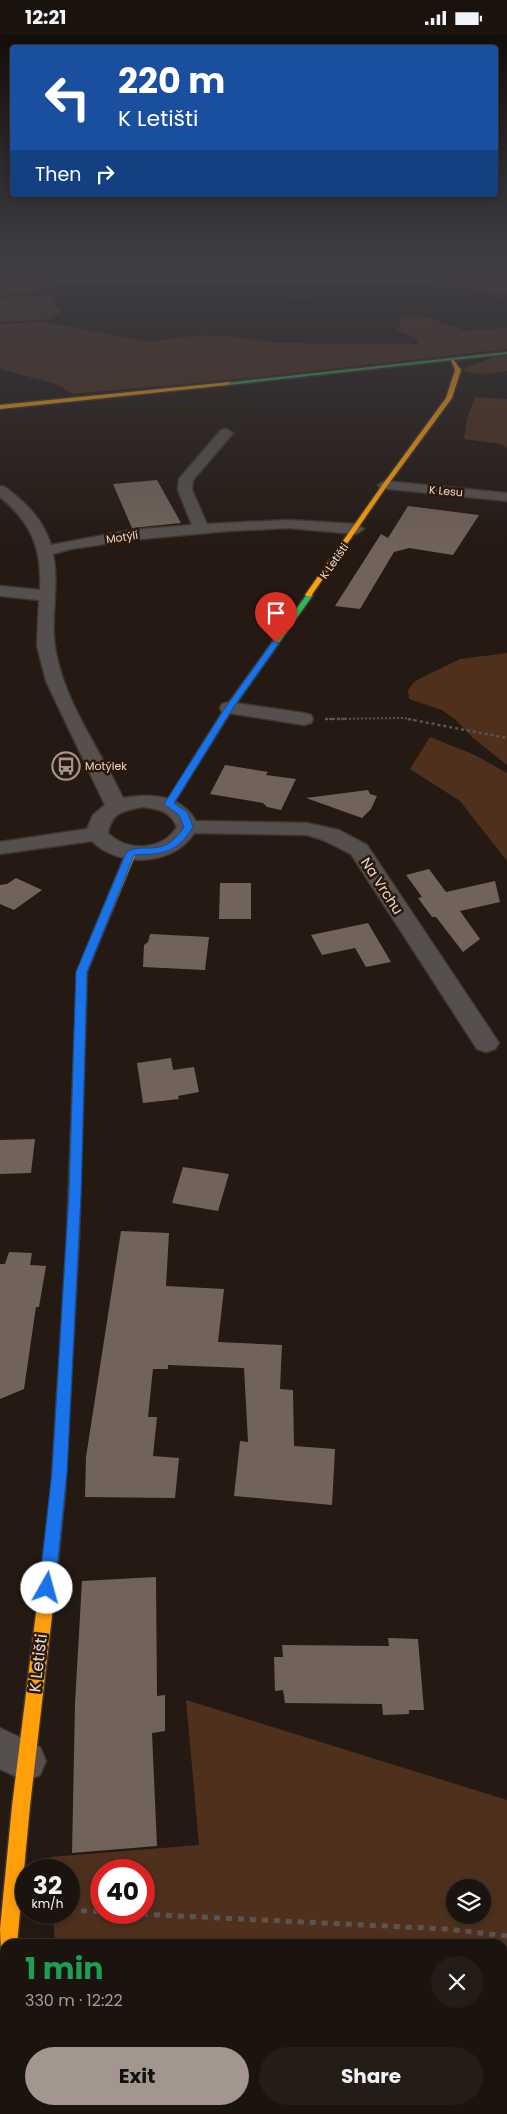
<!DOCTYPE html>
<html lang="en">
<head>
<meta charset="utf-8">
<style>
	body { margin:0; font-family:Poppins,sans-serif; background:#241c17; color:#f1f3f6; height:100vh; display:flex; flex-direction:column; font-size:19px; white-space:nowrap }
	* { box-sizing:border-box; margin:0 }
	p { font-size:16px; color:#a09e9e }
	.icon { flex:none; width:28px; height:28px; fill:none; stroke:currentColor; stroke-width:2; stroke-linecap:round; stroke-linejoin:round }
	.map { position:relative; flex:1; overflow:hidden }
	.drawer { position:absolute; left:0px; top:1904px; width:508px; height:176px; display:flex; flex-direction:column; background:#1b130e; border-radius:15px 15px 0 0; box-shadow:0 2px 8px #0003,0 0 0 1px #39322e }
	.drawer>* { flex:none }
	.hud { position:absolute; left:10px; top:10px; width:488px; height:152px; border-radius:5px; box-shadow:0 2px 8px #0003,0 0 0 1px #39322e; background:#1a4fa0; color:#fff; overflow:hidden }
	.tools { position:absolute; left:446px; top:1844px; display:grid; gap:10px }
	.tools a { display:grid; place-items:center; width:45px; height:45px; border-radius:50%; background:#1b130e; box-shadow:0 2px 8px #0003,0 0 0 1px #39322e; font-size:25px }
	.speed { position:absolute; left:15px; top:1824px; display:flex; gap:10px; font-size:25px; font-weight:700; text-align:center }
	.speed>* { display:grid; place-content:center; width:65px; height:65px; border-radius:50%; background:#1b130e; box-shadow:0 2px 8px #0003,0 0 0 1px #39322e; line-height:1 }
	.speed small { font-size:12px; font-weight:400 }
	.speed .limit { border:8px solid #d22; background:#fff; color:#111 }
	.pin { position:absolute; display:grid; place-items:center; width:42px; height:42px; color:#fff; margin:-51px -21px; border-radius:50% 50% 50% 0; rotate:-45deg; box-shadow:0 0 5px #0007 }
	.pin .icon { rotate:45deg }
	.me { position:absolute; width:55px; margin:-28px; rotate:7deg; stroke-linejoin:round; filter:drop-shadow(0 0 4px #0008) }
	.turn { display:flex; align-items:center; gap:18px; height:105px; padding:0 25px; font-size:22px }
	.turn .icon { width:65px; height:65px; stroke-width:2.5 }
	.turn b { display:block; font-size:35px; line-height:42px }
	.then { display:flex; align-items:center; height:48px; padding:0 25px; background:#0003; gap:10px; font-size:19px }
	.round { display:grid; place-items:center; flex:none; width:52px; height:52px; border-radius:26px; background:#241c17 }
	.summary { display:flex; align-items:center; justify-content:space-between; height:85px; padding:0 25px }
	h1 { font-size:30px; font-weight:700; line-height:38px; color:#1e9e55 }
	.button { display:flex; gap:10px; margin-top:auto; padding:10px 25px }
	.button a { flex:1; height:58px; border-radius:30px; background:#a3968e; color:#111; font-size:20px; font-weight:700; line-height:58px; text-align:center }
	.button a+a { background:#241c17; color:#f1f3f6 }
	.status { display:flex; justify-content:space-between; align-items:center; height:35px; padding:0 25px; background:#1b130e; direction:ltr }
	.status svg { height:14px; fill:currentColor }
	.map>svg:first-child { display:block }
	.green { fill:#4e301d; fill-rule:evenodd }
	.building { fill:#72635a }
	.lines { fill:none; stroke-linecap:round; stroke-linejoin:round }
	.street-casing { stroke:#3e352f; stroke-width:3 }
	.fast-casing { stroke:#3e352f; stroke-width:3 }
	.slow-casing { stroke:#3e352f; stroke-width:3 }
	.jam-casing { stroke:#3e352f; stroke-width:3 }
	.path-far3 { stroke:#5b5552; stroke-width:1; stroke-dasharray:1 1; stroke-linecap:butt }
	.path-far2 { stroke:#5b5552; stroke-width:2; stroke-dasharray:2 2; stroke-linecap:butt }
	.path-far1 { stroke:#5b5552; stroke-width:2.5; stroke-dasharray:3 3; stroke-linecap:butt }
	.path { stroke:#5b5552; stroke-width:5; stroke-dasharray:6 6; stroke-linecap:butt }
	.street { fill:#55504d; fill-rule:evenodd }
	.fast { fill:#30b455; fill-rule:evenodd }
	.slow { fill:#ff9f0a; fill-rule:evenodd }
	.jam { fill:#e5322d; fill-rule:evenodd }
	.route { fill:#1a73e8; stroke:#114b97 }
	.labels { text-anchor:middle; dominant-baseline:central; stroke-width:5; stroke-linejoin:round; paint-order:stroke }
	.far-street-label { font-size:11px; fill:#e7d9d0; stroke:#2c180b }
	.far-poi-label { font-size:11px; fill:#e7d9d0; stroke:#2c180b; text-anchor:start }
	.street-label { font-size:14px; fill:#e7d9d0; stroke:#2c180b }
	.near-street-label { font-size:16px; fill:#e7d9d0; stroke:#2c180b }
</style>
</head>
<body>
<div class="status"><b>12:21</b><svg viewBox="0 0 49 12"><path d="M0 12V9h3v3zM5 12V6h3v6zM10 12V3h3v9zM15 12V0h3v12zM26 1h20v11H26zM47 4h2v5h-2z"/></svg></div>
<div class="map">
<svg width="507" height="2079" viewBox="0 0 507 2079">
	<rect width="100%" height="100%" fill="#241913"/>
	<g class="green">
		<polygon points="0,225 507,225 507,259 425,250 61,250 29,258 0,261"/>
		<polygon points="50,260 56,264 53,271 61,273 60,278 49,284 0,287 0,263"/>
		<polygon points="401,281 426,282 466,296 507,293 507,314 240,344 73,359 56,349 0,334 0,289 45,287 147,307 200,300 224,301 279,308 417,309 420,305 398,296"/>
		<polygon points="507,320 507,336 485,339 465,337 464,334 496,321"/>
		<polygon points="475,362 507,364 507,413 501,409 464,404 467,384"/>
		<polygon points="507,618 507,730 473,703 457,686 442,675 409,664 408,655 415,646 460,624"/>
		<polygon points="430,702 475,720 507,738 507,826 460,766 410,734"/>
		<path d="M 186,1665 L 507,1765 L 507,2079 L 64,2079 L 64,2075 L 502,2075 L 502,1909 L 55,1909 L 53,1878 L 69,1878 L 69,1835 L 51,1835 L 50,1822 L 199,1810 ZM 101,1835 L 144,1835 L 144,1878 L 101,1878 ZM 455,1852 L 482,1852 L 482,1880 L 455,1880 Z"/>
	</g>
	<g class="building">
		<polygon points="157,445 181,488 132,493 113,449"/>
		<polygon points="408,471 479,480 453,520 409,513 394,517 360,574 335,571 381,499 388,503"/>
		<polygon points="225,730 268,737 266,740 296,744 281,775 267,772 263,768 210,759"/>
		<polygon points="368,755 370,759 377,761 371,774 362,783 306,763"/>
		<polygon points="429,834 446,857 495,846 500,867 460,876 480,904 463,917 436,882 432,882 418,863 422,862 406,840"/>
		<polygon points="16,843 42,855 14,875 0,869 0,850 7,849"/>
		<polygon points="220,848 251,848 251,884 219,884"/>
		<polygon points="368,888 391,927 366,932 355,913 322,920 311,900"/>
		<polygon points="150,899 209,902 205,935 143,932 144,910 148,907"/>
		<polygon points="171,1023 173,1035 194,1032 199,1057 178,1061 179,1064 143,1068 137,1028"/>
		<polygon points="35,1104 31,1138 0,1139 0,1105"/>
		<polygon points="183,1132 229,1139 218,1176 172,1168"/>
		<polygon points="121,1196 169,1198 166,1251 224,1254 218,1307 282,1310 280,1354 293,1355 294,1411 335,1414 332,1470 234,1461 240,1406 248,1407 244,1333 168,1330 168,1334 153,1334 148,1382 157,1382 153,1421 179,1423 175,1463 85,1462 86,1422"/>
		<polygon points="9,1217 32,1218 30,1230 46,1231 39,1272 36,1272 24,1354 0,1364 0,1229 5,1229"/>
		<polygon points="156,1542 157,1661 165,1660 165,1696 152,1698 157,1811 72,1818 75,1668 82,1546"/>
		<polygon points="388,1603 418,1604 424,1675 409,1675 409,1679 383,1680 382,1669 285,1668 283,1655 275,1656 274,1622 283,1622 282,1610 389,1611"/>
	</g>
	<g class="lines">
		<g class="street-casing">
			<g id="street">
				<path d="M 226,394 L 233,398 L 193,445 L 192,455 L 207,489 L 288,485 L 356,489 L 364,494 L 356,499 L 288,493 L 228,496 L 131,505 L 71,514 L 53,519 C 60,553 49,585 56,618 C 66,670 101,716 123,763 C 150,758 180,759 196,786 L 307,788 L 339,795 L 367,810 L 499,1008 L 495,1014 L 486,1017 L 477,1014 L 351,819 L 323,805 L 307,800 L 194,798 C 174,831 118,833 92,806 L 0,819 L 0,807 L 87,794 L 93,780 L 105,770 L 46,646 L 37,611 L 39,565 L 0,561 L 0,551 L 40,555 C 42,514 32,488 0,462 L 0,451 L 5,452 C 26,468 43,484 51,510 L 131,495 L 192,490 L 178,455 L 179,444 L 221,395 ZM 142,772 C 159,774 170,776 177,792 C 162,816 127,817 108,798 C 112,777 123,776 142,772 Z"/>
				<polygon points="385,446 507,458 507,466 380,453 378,450"/>
				<polygon points="229,667 304,678 311,680 313,684 311,688 304,690 222,677 220,673 222,669"/>
				<polygon points="0,1693 40,1712 46,1726 40,1740 26,1746 0,1734"/>
				<polygon points="5,1922 5,2021 0,2023 0,1924"/>
			</g>
		</g>
		<g class="fast-casing">
			<g id="fast">
				<polygon points="507,317 507,319 228,350 225,348"/>
				<polygon points="307,559 313,560 233,673 172,771 166,771 165,769 225,673"/>
				<polygon points="73,1196 77,1197 79,1201 65,1457 56,1546 54,1552 48,1554 42,1552 40,1546 51,1457 67,1201 69,1197"/>
			</g>
		</g>
		<g class="slow-casing">
			<g id="slow">
				<polygon points="453,324 461,335 452,363 387,451 311,561 307,561 305,560 383,449 446,363 455,335 451,325"/>
				<polygon points="230,347 228,350 0,374 0,370"/>
				<polygon points="131,815 136,818 102,900 97,903 93,902 92,900 126,818"/>
				<polygon points="48,1538 54,1540 56,1546 30,1771 17,1909 5,1909 5,1917 1,1916 0,1894 12,1771 40,1546 42,1540"/>
			</g>
		</g>
		<g class="jam-casing">
			<polygon id="jam" points="97,897 102,900 87,937 79,1201 77,1205 73,1206 69,1205 67,1201 77,937 92,900"/>
		</g>
		<polyline class="path-far3" points="256,266 397,253 507,262"/>
		<polyline class="path-far2" points="325,684 404,683 414,685"/>
		<g class="path-far1">
			<polyline points="325,684 345,684"/>
			<polyline points="408,684 507,703"/>
		</g>
		<g class="path">
			<polyline points="69,1875 101,1877"/>
			<polyline points="118,1878 447,1894 507,1901"/>
		</g>
		<use href="#street" class="street"/>
		<use href="#fast" class="fast"/>
		<use href="#slow" class="slow"/>
		<use href="#jam" class="jam"/>
	</g>
	<linearGradient id="sky" x2="0" y2="1"><stop stop-color="#140e0a"/><stop offset="0.44" stop-color="#3f3e44"/><stop offset="1" stop-color="#3f3e44" stop-opacity="0"/></linearGradient>
	<rect width="507" height="516" fill="url(#sky)"/>
	<path class="route" d="M 273,606 L 279,608 L 233,673 L 174,768 L 187,777 L 193,792 C 177,818 164,819 134,820 L 87,937 L 81,1158 L 67,1437 L 55,1553 L 53,1558 L 47,1561 L 41,1558 L 39,1553 L 52,1437 L 69,1158 L 76,937 L 126,818 C 142,805 163,826 184,792 L 179,780 L 164,769 L 225,673 Z"/>
	<defs>
		<g id="bus-ring" transform="scale(1.4375)"><circle r="9.5" fill="#2c180b" stroke="#a3968e" stroke-width="1.5"/><path d="M-5-6H5V4H4V6H2V4H-2V6H-4V4H-5ZM-3.5-4V0h7V-4ZM-3.5 1.2v1.5H-2V1.2ZM2 1.2v1.5H3.5V1.2Z" fill="#a3968e"/></g>
	</defs>
	<g fill-rule="evenodd">
		<use href="#bus-ring" x="66" y="731"/>
	</g>
	<g class="labels">
		<g class="far-street-label">
			<text transform="translate(446 456) rotate(5)">K Lesu</text>
			<text transform="translate(122 502) rotate(-8)">Motýlí</text>
			<text transform="translate(334 526) rotate(-55)">K Letišti</text>
		</g>
		<g class="far-poi-label">
			<text x="85" y="731">Motýlek</text>
		</g>
		<g class="street-label">
			<text transform="translate(382 851) rotate(57)">Na Vrchu</text>
		</g>
		<g class="near-street-label">
			<text transform="translate(38 1628) rotate(-83)">K Letišti</text>
		</g>
	</g>
</svg>
<div class="tools">
<a><svg class="icon" aria-label="layers" viewBox="0 0 24 24"><path d="M12 4l9 5-9 5-9-5zM3 14l9 5 9-5"/></svg></a>
</div>
<div class="speed"><div>32<small>km/h</small></div><div class="limit">40</div></div>
<div class="pin" style="left:276px;top:608px;background:#d93025"><svg class="icon" aria-label="arrive" viewBox="0 0 24 24"><path d="M6 21V4h12l-3 4 3 4H6"/></svg></div>
<svg class="me" style="left:47px;top:1553px" viewBox="-20 -20 40 40"><circle r="19" fill="#fff"/><path d="M0-13L10 11 0 6-10 11z" fill="#1a73e8"/></svg>
<div class="hud">
<div class="turn"><svg class="icon" aria-label="left" viewBox="0 0 24 24"><path d="M17 20v-9H6M10 6l-5 5 5 5"/></svg><div><b>220 m</b>K Letišti</div></div>
<div class="then">Then<svg class="icon" aria-label="right" viewBox="0 0 24 24"><path d="M7 20v-9h11M14 6l5 5-5 5"/></svg></div>
</div>
<section class="drawer">
<div class="summary"><div><h1>1 min</h1><p>330 m · 12:22</p></div><a class="round"><svg class="icon" aria-label="close" viewBox="0 0 24 24"><path d="M6 6l12 12M18 6L6 18"/></svg></a></div>
<div class="button"><a>Exit</a><a>Share</a></div>
</section>
</div>
</body>
</html>
